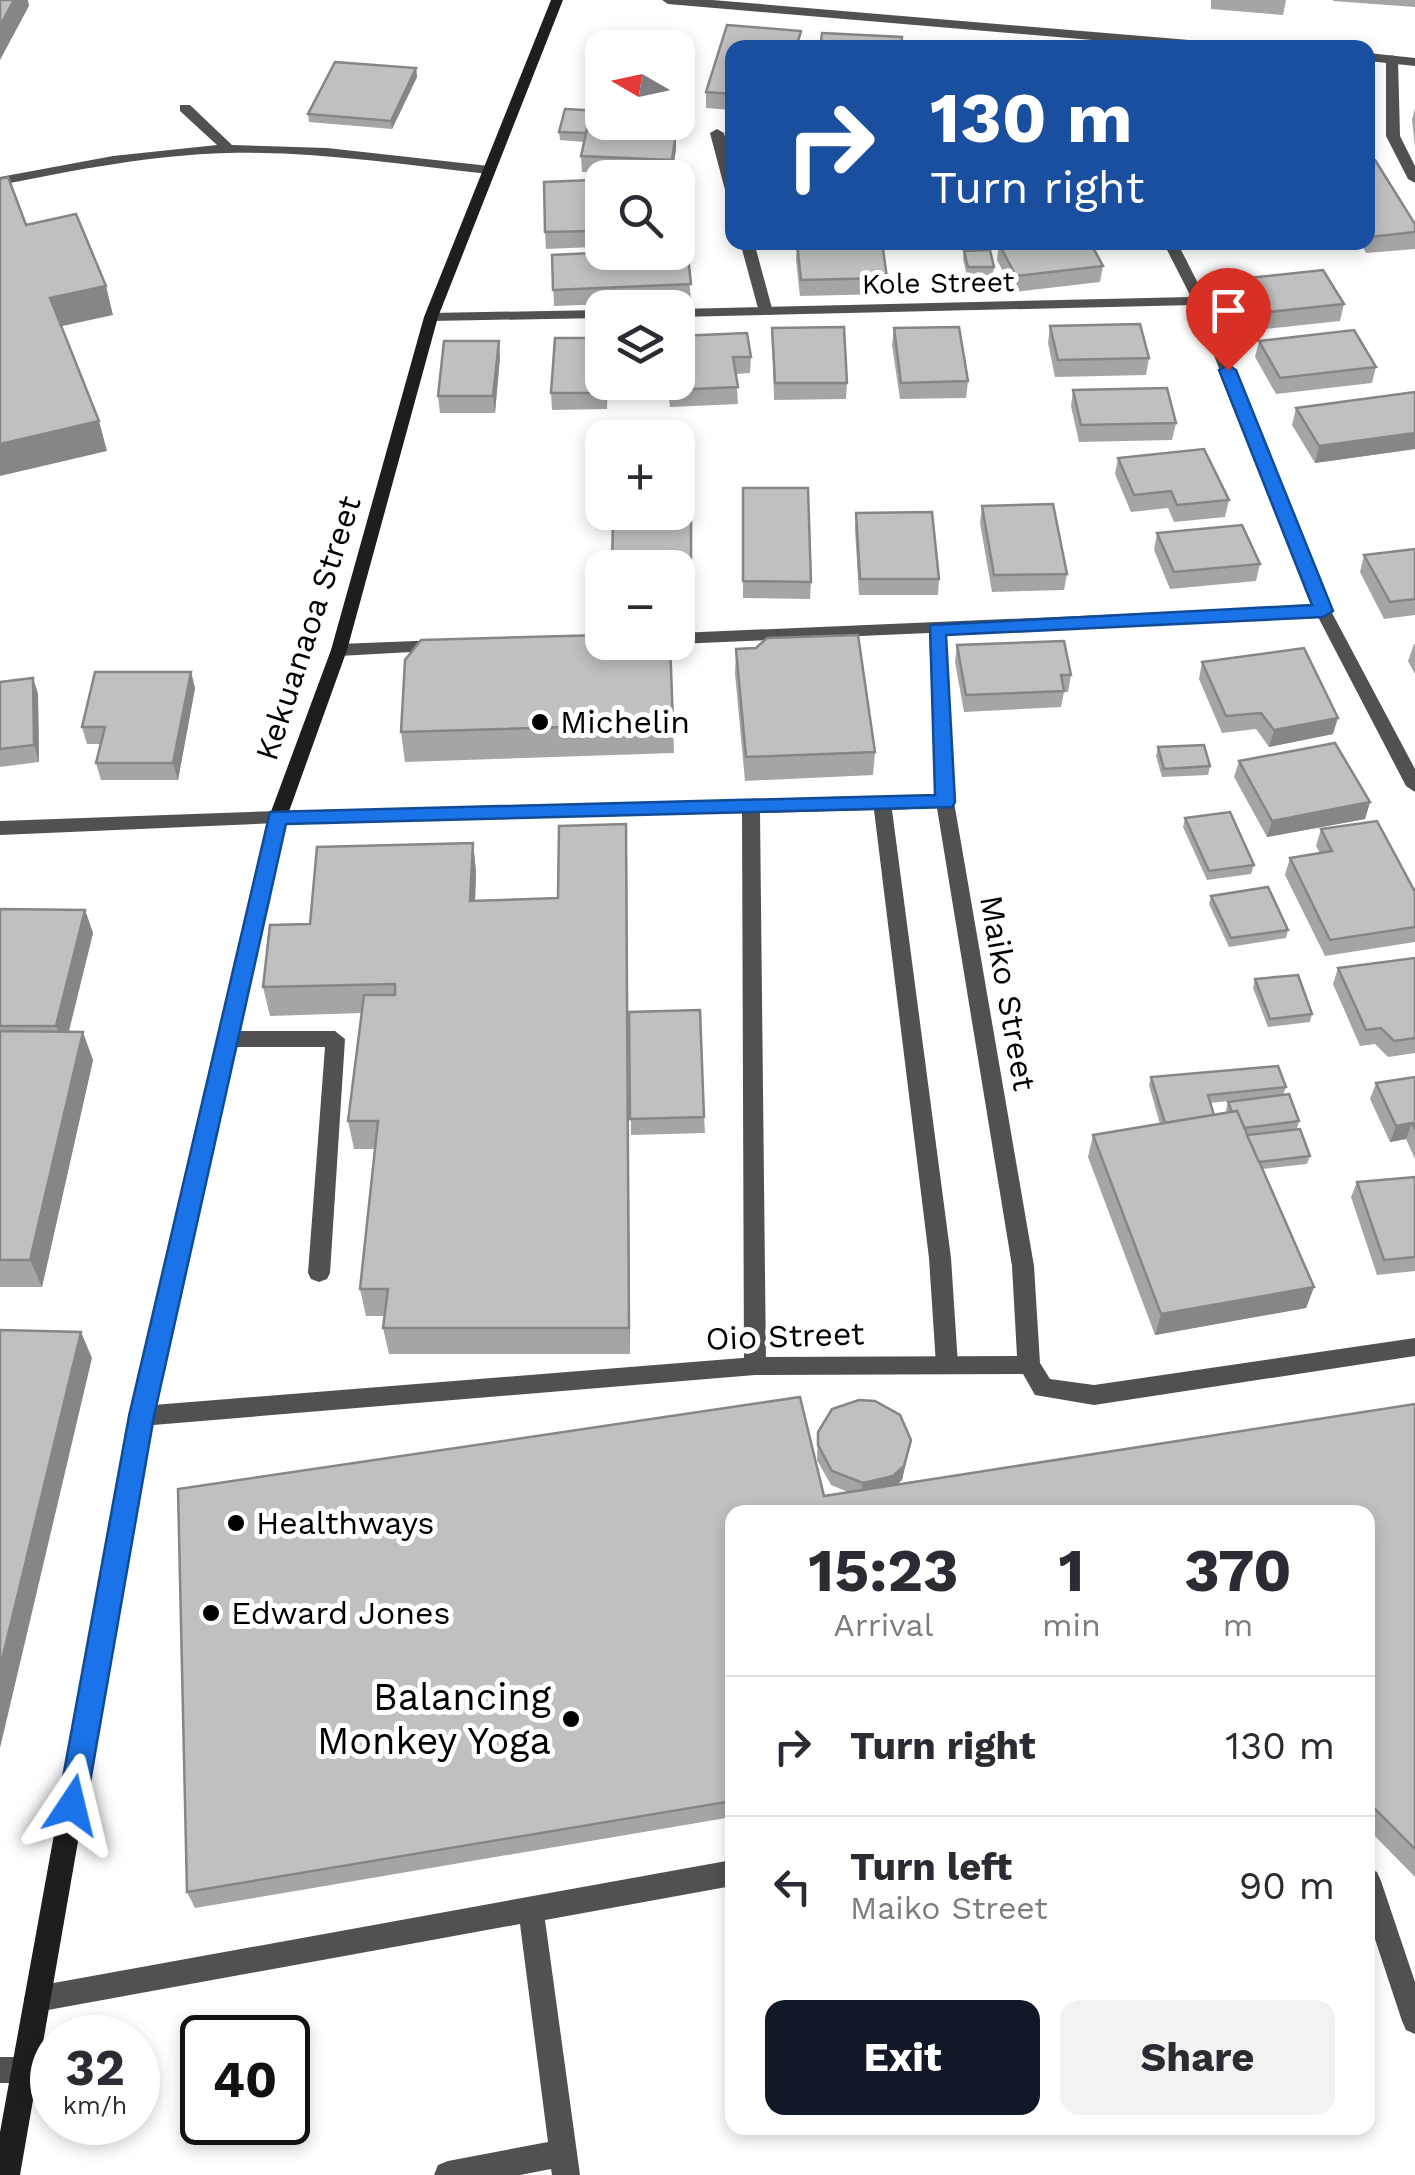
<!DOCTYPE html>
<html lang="en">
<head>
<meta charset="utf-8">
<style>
	body { margin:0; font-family:"Work Sans",sans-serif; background:#f2f2f3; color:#2b2b33; height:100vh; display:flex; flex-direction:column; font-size:38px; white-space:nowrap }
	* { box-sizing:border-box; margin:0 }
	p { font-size:32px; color:#7c7c81 }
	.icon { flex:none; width:55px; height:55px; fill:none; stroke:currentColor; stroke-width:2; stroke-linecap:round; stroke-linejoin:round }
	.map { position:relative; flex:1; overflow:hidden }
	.drawer { position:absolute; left:725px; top:1505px; width:650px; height:630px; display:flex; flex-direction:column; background:#fff; border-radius:20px; box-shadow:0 5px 15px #0003 }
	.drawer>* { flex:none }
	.hud { position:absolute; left:725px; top:40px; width:650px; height:210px; border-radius:20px; box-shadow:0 5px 15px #0003; background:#1a4fa0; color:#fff; overflow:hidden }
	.needle { width:65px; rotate:279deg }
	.tools { position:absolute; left:585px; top:30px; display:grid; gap:20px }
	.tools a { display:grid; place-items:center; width:110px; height:110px; border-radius:20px; background:#fff; box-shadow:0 5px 15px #0003; font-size:50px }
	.speed { position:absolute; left:30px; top:2015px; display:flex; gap:20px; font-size:50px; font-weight:700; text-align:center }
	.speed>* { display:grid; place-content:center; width:130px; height:130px; border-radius:50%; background:#fff; box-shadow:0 5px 15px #0003; line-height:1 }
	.speed small { font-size:25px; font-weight:400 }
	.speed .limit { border:5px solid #111; border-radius:15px; background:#fff; color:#111 }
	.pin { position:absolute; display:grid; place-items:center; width:85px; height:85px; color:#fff; margin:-102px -42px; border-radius:50% 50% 50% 0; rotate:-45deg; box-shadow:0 0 10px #0007 }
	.pin .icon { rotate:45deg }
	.me { position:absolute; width:110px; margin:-55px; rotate:10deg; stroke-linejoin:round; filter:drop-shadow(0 0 8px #0008) }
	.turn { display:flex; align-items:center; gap:35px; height:210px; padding:0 40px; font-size:45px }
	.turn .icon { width:130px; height:130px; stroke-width:2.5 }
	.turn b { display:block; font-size:70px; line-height:85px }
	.eta { display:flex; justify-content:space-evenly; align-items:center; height:170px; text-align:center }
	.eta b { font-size:60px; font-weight:700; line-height:70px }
	.button { display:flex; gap:20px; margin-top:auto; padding:20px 40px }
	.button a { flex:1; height:115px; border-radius:20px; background:#111827; color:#fff; font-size:40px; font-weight:700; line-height:115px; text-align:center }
	.button a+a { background:#f2f2f3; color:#2b2b33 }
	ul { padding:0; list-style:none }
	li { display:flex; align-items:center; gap:30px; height:140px; padding:0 40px; border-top:2px solid #e1e1e2 }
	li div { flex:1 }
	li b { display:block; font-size:38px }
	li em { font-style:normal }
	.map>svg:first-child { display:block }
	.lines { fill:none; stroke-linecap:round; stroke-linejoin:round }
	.lane { fill:#515151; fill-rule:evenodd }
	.street { fill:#515151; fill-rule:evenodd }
	.secondary { fill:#1e1e1e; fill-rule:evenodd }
	.wall { fill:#a5a5a5; fill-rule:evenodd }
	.shaded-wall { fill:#868686 }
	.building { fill:#c0c0c0; stroke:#868686; stroke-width:2.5 }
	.route { fill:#1a73e8; stroke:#114b97; stroke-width:2.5 }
	.poi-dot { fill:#000; stroke:#fff; stroke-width:4 }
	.labels { text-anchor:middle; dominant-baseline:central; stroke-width:10; stroke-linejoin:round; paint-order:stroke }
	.far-street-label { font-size:28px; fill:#000; stroke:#fff }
	.street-label { font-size:32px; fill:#000; stroke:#fff }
	.poi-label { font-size:32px; fill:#000; stroke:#fff; text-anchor:start }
	.near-poi-label { font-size:38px; fill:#000; stroke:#fff; text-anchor:end }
</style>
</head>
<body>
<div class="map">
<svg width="1415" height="2175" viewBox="0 0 1415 2175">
	<rect width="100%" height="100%" fill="#fff"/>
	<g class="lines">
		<g class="lane">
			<polygon points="1392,55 1398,59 1400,136 1415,166 1415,183 1408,179 1386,136 1386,59"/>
			<path d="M 180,105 L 190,105 L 232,145 L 327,148 L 489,166 L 496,170 L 489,174 C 402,165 316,151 228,153 C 151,155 75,170 0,185 L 0,177 L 113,156 L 217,145 L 180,111 Z"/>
			<polygon points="717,129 724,133 732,166 732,194 725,190 710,133"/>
			<polygon points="740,242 754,242 773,312 771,315 759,312"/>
			<polygon points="945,796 951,797 954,802 951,807 892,810 951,1258 958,1365 955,1372 947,1374 939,1372 936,1365 929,1258 874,810 760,813 766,1366 763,1373 755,1375 747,1373 744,1366 742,813 278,823 0,835 0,821 278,811"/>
			<polygon points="226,1031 335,1031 345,1039 330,1273 327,1279 319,1282 311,1279 308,1273 325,1047 226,1047 216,1039"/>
			<polygon points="732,1860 732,1886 545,1920 580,2175 552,2175 551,2169 520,2175 434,2175 438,2165 448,2161 548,2142 520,1924 37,2012 28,2008 24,1999 28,1990 37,1986"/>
			<polygon points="1368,1868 1377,1872 1381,1881 1415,1982 1415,2034 1406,2030 1402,2021 1368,1918"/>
			<polygon points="0,2057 24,2057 33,2061 37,2070 33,2079 24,2083 0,2083"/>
		</g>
		<g class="street">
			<polygon points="662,0 712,0 1237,44 1243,48 1186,48 668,4"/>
			<polygon points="1368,53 1415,58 1415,66 1368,61"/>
			<polygon points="1163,242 1177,242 1207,301 1331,611 1415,769 1415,792 1406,786 1318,617 946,632 954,802 1034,1266 1040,1363 1050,1379 1094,1385 1415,1338 1415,1356 1094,1405 1035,1395 1023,1374 755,1375 141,1426 133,1423 130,1416 133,1409 141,1406 755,1357 1017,1356 1012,1266 936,802 929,633 678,644 674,642 678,642 678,633 1313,606 1194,305 678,317 678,309 1191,297"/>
			<polygon points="602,310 602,318 431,321 424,317 431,313"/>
			<polygon points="441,640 449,646 447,650 339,656 331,650 339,644"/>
		</g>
		<polygon class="secondary" points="551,0 563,0 438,317 347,650 287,817 152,1416 20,2175 0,2175 0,2132 130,1416 269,817 331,650 424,317"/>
	</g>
	<g class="wall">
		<polygon points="1211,0 1286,0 1283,15 1211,9"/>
		<polygon points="1333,0 1415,0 1415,7 1333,1"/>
		<polygon points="727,25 801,47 732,48 732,110 706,108 706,92"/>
		<polygon points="416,68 417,77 392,129 309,122 308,114"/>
		<polygon points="1415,108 1415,147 1412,120"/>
		<polygon points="602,122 663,132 676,149 672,176 582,172 581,156 584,142 560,140 559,132"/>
		<polygon points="1368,161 1415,224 1415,249 1366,253 1360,242 1368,242"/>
		<polygon points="591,180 594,247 546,249 545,232"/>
		<polygon points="678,192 690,221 690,238 686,238 691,301 554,306 552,255 678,252"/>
		<polygon points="596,194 602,194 602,240 597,240"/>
		<polygon points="797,243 887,278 886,294 800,296 796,260"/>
		<polygon points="999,244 1103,266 1100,282 1014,292 997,260"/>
		<polygon points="964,251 994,267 993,275 967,276 963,259"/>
		<polygon points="1230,280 1344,304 1340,321 1246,331 1226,296"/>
		<polygon points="1050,326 1149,358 1146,375 1055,377 1048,343"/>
		<polygon points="772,328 847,383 846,399 774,400"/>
		<polygon points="894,328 968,381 966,398 900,399 892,345"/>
		<polygon points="678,336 751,357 750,373 736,374 738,404 670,407 667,382 678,382"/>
		<polygon points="1259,341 1376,367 1372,383 1276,394 1255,357"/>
		<polygon points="500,357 495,413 440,413 438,396"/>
		<polygon points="608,382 607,409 552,410 551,393"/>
		<polygon points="1073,390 1176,423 1172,440 1079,442 1071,406"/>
		<polygon points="1415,392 1415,449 1315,463 1292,425 1296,408"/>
		<polygon points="1118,458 1229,500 1225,517 1174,522 1168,508 1131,512 1115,474"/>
		<polygon points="743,488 811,582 810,599 743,598"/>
		<polygon points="982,506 1067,574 1064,590 992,592 980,523"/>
		<polygon points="856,513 939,579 938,595 859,595 855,530"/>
		<polygon points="691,521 691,604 678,604 678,568"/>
		<polygon points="1157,533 1260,564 1256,581 1170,589 1154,550"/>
		<polygon points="1415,549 1415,615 1384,619 1360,572 1364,555"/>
		<polygon points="1414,644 1415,644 1415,674 1408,661"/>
		<polygon points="957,645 1071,675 1068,692 1064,692 1061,707 964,712 955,662"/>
		<polygon points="736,649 875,752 873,775 745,781 735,673"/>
		<polygon points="1202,662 1333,734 1269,747 1256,729 1222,733 1199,679"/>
		<polygon points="191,672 195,688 178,780 101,780 96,763 101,744 87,744 82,727"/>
		<polygon points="33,678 38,694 39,762 0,767 0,682"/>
		<polygon points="673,724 674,753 405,762 401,732"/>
		<polygon points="1158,747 1210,766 1208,775 1162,777 1156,756"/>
		<polygon points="1239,761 1370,802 1365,819 1267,837 1234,777"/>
		<polygon points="1185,818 1254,865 1251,874 1207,880 1183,827"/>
		<polygon points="626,824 630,1354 389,1354 383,1328 385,1316 366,1316 360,1289 375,1149 354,1149 348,1121 362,1013 270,1016 263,987 310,924 473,843 476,872 475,900 558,898"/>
		<polygon points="1321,829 1415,892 1415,942 1325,956 1285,875 1290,858 1320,853 1316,846"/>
		<polygon points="1211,896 1288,930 1286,938 1229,947 1209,904"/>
		<polygon points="0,909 85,910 93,933 69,1032 93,1060 42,1287 0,1287"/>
		<polygon points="1415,958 1415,1053 1388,1057 1375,1044 1360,1046 1333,984 1338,968"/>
		<polygon points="1255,979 1312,1014 1310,1022 1268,1027 1253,988"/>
		<polygon points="629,1012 704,1117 705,1133 631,1135"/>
		<path d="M 1151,1077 L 1286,1087 L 1283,1095 L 1299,1121 L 1297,1129 L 1310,1156 L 1307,1164 L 1262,1169 L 1314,1287 L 1306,1308 L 1155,1335 L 1088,1157 L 1093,1135 L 1160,1124 L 1149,1085 ZM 1264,1097 L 1228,1102 L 1226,1110 L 1227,1113 L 1214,1115 L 1210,1103 Z"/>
		<polygon points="1415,1077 1415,1159 1406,1139 1390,1142 1370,1099 1376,1083"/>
		<polygon points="1415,1177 1415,1271 1377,1275 1351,1197 1357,1182"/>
		<polygon points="800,1397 824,1496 848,1492 831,1485 817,1460 818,1432 832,1409 859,1400 875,1401 900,1415 911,1440 902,1480 897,1484 1415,1404 1415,1877 1368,1829 1368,1512 732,1512 732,1817 195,1908 187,1892 178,1489"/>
	</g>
	<g class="shaded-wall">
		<polygon points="14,0 28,0 29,6 0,60 0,26"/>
		<polygon points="416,68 417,77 392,129 391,121"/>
		<polygon points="676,133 676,149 672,176 672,160"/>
		<polygon points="1191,242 1215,242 1191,246"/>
		<polygon points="106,286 113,315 58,327 50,298"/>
		<polygon points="499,341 500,357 495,413 493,396"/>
		<polygon points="99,421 107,451 0,476 0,444"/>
		<polygon points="1415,433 1415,449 1315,463 1319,446"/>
		<polygon points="191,672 195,688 178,780 173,763"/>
		<polygon points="33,678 38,694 39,762 34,745"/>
		<polygon points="1338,718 1333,734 1269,747 1274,730"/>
		<polygon points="1370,802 1365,819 1267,837 1272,821"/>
		<polygon points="626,824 627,853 630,1354 629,1328"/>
		<polygon points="473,843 476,872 474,930 470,901"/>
		<polygon points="85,910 93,933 64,1049 56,1026"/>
		<polygon points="83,1032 93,1060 42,1287 30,1260"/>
		<polygon points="1412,1123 1406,1139 1390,1142 1396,1126"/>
		<polygon points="1314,1287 1306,1308 1155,1335 1161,1314"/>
		<polygon points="81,1332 92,1358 0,1748 0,1668"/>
		<polygon points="911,1440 902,1480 891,1490 861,1497 863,1483"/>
	</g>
	<g class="building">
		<polygon points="0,0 14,0 0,26"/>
		<polygon points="727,25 801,31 796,48 732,48 732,94 706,92"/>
		<polygon points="822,33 902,37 901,48 820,48"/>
		<polygon points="1231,45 1233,48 1205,48"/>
		<polygon points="335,62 416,68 391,121 308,114"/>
		<polygon points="565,109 602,111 602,122 612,122 609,130 587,129 586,133 559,132"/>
		<polygon points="612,122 663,122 661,132 676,133 672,160 581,156 587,129 609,130"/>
		<polygon points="1375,160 1415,224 1415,232 1370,237 1368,232 1368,161"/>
		<polygon points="8,177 26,225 76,214 106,286 50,298 99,421 0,444 0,179"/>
		<polygon points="591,180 593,231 545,232 544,182"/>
		<polygon points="678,192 688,192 690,221 678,222"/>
		<polygon points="596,194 602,194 602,223 596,224"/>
		<polygon points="678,238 686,238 691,284 553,290 552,255 593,253 599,241 602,241 602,252 678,252"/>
		<polygon points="882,242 887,278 801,280 797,243"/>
		<polygon points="1007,242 1090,242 1103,266 1016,276 999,244"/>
		<polygon points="990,250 994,267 968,267 964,251"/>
		<polygon points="1323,270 1344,304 1250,314 1230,280"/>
		<polygon points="1140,324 1149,358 1058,360 1050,326"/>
		<polygon points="844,327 847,383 775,383 772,328"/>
		<polygon points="959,327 968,381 901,383 894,328"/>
		<polygon points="1354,330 1376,367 1280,378 1259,341"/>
		<polygon points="747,333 751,357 733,357 738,387 670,390 669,382 678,382 678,336"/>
		<polygon points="555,338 602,338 602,382 607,382 606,393 551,393"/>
		<polygon points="444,341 499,341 493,396 438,396"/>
		<polygon points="1167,388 1176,423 1081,425 1073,390"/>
		<polygon points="1415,392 1415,433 1319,446 1296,408"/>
		<polygon points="656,425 656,438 617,438 617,426"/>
		<polygon points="1204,449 1229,500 1177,505 1171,491 1134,495 1118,458"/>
		<polygon points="743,488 808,488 811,582 743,581"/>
		<polygon points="1053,504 1067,574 994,575 982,506"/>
		<polygon points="932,512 939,579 860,579 856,513"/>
		<polygon points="613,520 691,521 691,587 678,587 678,568 612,568"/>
		<polygon points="1242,525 1260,564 1174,572 1157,533"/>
		<polygon points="1415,549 1415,599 1390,602 1364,555"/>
		<polygon points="602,635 602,642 670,642 673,724 401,732 405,660 421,640"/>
		<polygon points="858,635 875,752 746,757 736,649 756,648 767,638"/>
		<polygon points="1064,641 1071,675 1061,675 1064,691 966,695 957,645"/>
		<polygon points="1304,648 1338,718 1274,730 1261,713 1226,716 1202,662"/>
		<polygon points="95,672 191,672 173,763 96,763 105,727 82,727"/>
		<polygon points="33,678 34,745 0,749 0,682"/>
		<polygon points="1335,743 1370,802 1272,821 1239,761"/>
		<polygon points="1204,745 1210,766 1164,769 1158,747"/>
		<polygon points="1230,812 1254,865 1209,871 1185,818"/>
		<polygon points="1377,821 1415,892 1415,927 1330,940 1290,858 1332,851 1321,829"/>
		<polygon points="626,824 629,1328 383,1328 388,1289 360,1289 378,1121 348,1121 364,995 395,995 395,984 263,987 270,925 310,924 317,847 473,843 470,901 558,898 559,826"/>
		<polygon points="1268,887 1288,930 1231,938 1211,896"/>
		<polygon points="0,909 85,910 56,1026 0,1026"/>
		<polygon points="1415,958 1415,1038 1394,1041 1381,1028 1366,1030 1338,968"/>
		<polygon points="1298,975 1312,1014 1270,1019 1255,979"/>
		<polygon points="700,1010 704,1117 630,1119 629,1012"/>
		<polygon points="0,1031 83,1032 30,1260 0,1260"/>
		<polygon points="1278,1066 1286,1087 1208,1095 1214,1115 1165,1123 1151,1077"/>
		<polygon points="1415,1077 1415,1129 1412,1123 1396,1126 1376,1083"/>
		<polygon points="1289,1094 1299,1121 1244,1128 1237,1111 1232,1112 1228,1102"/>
		<polygon points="1237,1111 1314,1287 1161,1314 1093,1135"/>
		<polygon points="1300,1129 1310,1156 1259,1162 1247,1135"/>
		<polygon points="1415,1177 1415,1257 1384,1260 1357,1182"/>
		<polygon points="0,1330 81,1332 0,1668"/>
		<polygon points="800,1397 824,1496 1415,1404 1415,1849 1368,1802 1368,1512 732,1512 732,1801 187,1892 178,1489"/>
		<polygon points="859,1400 875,1401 900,1415 911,1440 904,1466 893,1476 863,1483 832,1471 818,1445 818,1432 832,1409"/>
	</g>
	<polygon class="route" points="1228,365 1236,370 1333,611 1323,617 946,635 955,802 952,807 286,824 154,1416 86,1805 82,1815 72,1819 62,1815 58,1805 129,1416 270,812 935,795 930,625 1312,605 1219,370"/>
	<g class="poi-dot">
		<circle cx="540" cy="722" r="10"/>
		<circle cx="236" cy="1523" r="10"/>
		<circle cx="211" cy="1613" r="10"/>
		<circle cx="571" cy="1719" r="10"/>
	</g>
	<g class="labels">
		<g class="far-street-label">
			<text transform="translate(938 283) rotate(-1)">Kole Street</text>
		</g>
		<g class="street-label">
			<text transform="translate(308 628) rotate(-72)">Kekuanaoa Street</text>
			<text transform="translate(1008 993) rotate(80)">Maiko Street</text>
			<text transform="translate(785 1336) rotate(-2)">Oio Street</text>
		</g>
		<g class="poi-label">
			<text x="560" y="722">Michelin</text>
			<text x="256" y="1523">Healthways</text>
			<text x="231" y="1613">Edward Jones</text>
		</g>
		<g class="near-poi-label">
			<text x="551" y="1697">Balancing<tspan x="551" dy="44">Monkey Yoga</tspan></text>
		</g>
	</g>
</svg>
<div class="tools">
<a><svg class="needle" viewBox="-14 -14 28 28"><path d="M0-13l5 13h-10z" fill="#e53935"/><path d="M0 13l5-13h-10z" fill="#7c7c81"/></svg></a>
<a><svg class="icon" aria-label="search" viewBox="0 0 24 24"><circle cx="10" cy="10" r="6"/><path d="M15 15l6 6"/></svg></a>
<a><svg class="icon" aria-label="layers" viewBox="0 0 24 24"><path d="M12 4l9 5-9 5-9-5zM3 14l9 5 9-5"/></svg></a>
<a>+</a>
<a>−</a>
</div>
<div class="speed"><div>32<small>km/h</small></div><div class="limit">40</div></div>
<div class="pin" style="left:1228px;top:370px;background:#d93025"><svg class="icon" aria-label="arrive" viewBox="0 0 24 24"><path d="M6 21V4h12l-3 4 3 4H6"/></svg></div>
<svg class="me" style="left:72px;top:1805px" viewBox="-20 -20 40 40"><path d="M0-17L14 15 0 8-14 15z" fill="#1a73e8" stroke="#fff" stroke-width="4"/></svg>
<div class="hud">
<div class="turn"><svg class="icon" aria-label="right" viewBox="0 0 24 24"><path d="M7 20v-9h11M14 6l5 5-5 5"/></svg><div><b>130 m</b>Turn right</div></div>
</div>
<section class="drawer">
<div class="eta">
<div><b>15:23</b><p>Arrival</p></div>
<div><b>1</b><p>min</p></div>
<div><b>370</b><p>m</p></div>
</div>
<ul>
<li><svg class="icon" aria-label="right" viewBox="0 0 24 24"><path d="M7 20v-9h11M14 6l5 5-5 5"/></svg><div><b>Turn right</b></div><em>130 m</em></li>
<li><svg class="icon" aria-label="left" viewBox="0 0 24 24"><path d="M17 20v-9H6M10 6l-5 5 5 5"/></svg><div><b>Turn left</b><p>Maiko Street</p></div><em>90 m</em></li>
</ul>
<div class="button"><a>Exit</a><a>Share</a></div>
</section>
</div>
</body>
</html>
